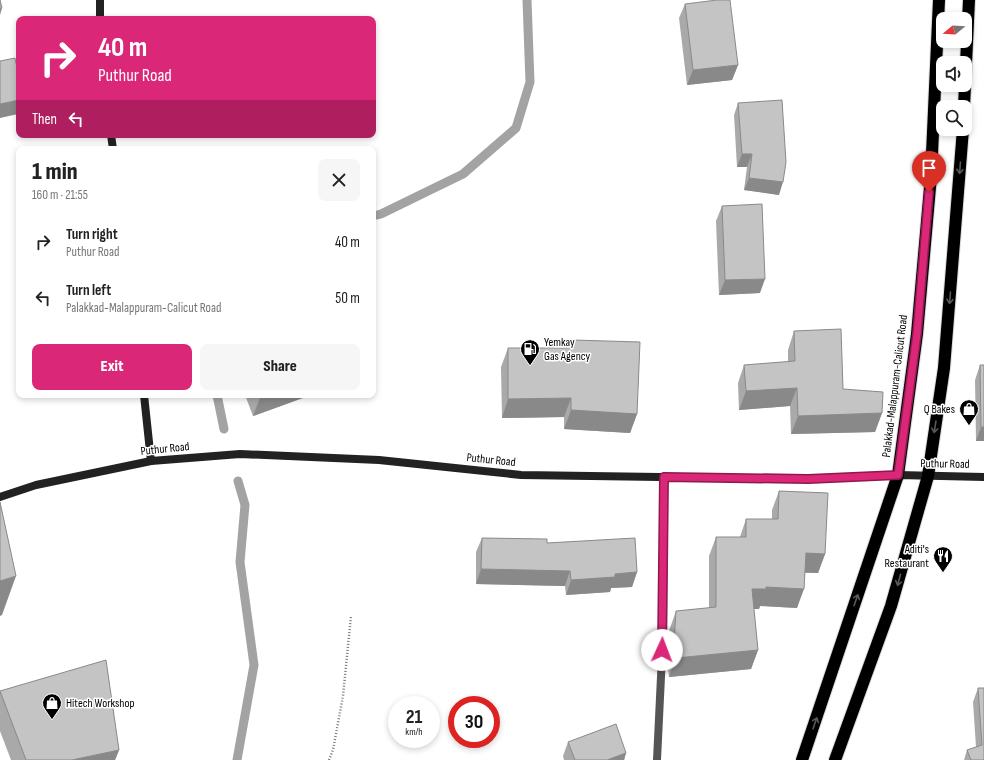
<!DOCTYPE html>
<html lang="en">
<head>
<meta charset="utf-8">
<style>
	body { margin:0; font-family:"Sofia Sans Condensed",sans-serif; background:#f6f6f6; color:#222; height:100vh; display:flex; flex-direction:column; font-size:15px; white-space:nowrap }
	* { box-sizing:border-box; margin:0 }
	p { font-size:13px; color:#767676 }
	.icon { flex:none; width:22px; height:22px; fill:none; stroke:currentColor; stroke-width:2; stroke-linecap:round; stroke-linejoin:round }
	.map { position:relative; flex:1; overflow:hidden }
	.side { position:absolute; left:16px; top:146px; width:360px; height:252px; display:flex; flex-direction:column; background:#fff; border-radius:8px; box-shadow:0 2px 6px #0003 }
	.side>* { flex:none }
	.hud { position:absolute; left:16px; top:16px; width:360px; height:122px; border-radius:8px; box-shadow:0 2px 6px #0003; background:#db2777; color:#fff; overflow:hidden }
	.needle { width:26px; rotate:252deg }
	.fabs { position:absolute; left:936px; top:12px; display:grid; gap:8px }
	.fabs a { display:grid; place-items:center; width:36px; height:36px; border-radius:8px; background:#fff; box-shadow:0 2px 6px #0003; font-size:20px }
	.speed { position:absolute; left:388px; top:696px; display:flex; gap:8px; font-size:20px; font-weight:700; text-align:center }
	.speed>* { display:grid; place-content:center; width:52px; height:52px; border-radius:50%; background:#fff; box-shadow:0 2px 6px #0003; line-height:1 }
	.speed small { font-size:10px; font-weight:400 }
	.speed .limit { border:6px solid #d22; background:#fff; color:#111 }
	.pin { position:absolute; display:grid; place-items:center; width:34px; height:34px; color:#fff; margin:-41px -17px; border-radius:50% 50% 50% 0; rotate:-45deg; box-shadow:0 0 4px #0007 }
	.pin .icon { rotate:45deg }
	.me { position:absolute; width:44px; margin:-22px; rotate:2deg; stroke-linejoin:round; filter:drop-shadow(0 0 3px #0008) }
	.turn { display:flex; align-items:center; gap:14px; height:84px; padding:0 16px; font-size:18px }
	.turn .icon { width:52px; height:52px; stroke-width:2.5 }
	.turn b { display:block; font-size:28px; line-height:34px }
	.then { display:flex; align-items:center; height:38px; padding:0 16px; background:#0003; gap:8px; font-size:15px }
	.round { display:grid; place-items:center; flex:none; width:42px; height:42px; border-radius:8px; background:#f6f6f6 }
	.overview { display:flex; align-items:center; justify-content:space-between; height:68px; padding:0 16px }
	h1 { font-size:24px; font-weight:800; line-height:30px }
	.primary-button { display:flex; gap:8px; margin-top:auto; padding:8px 16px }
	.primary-button a { flex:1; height:46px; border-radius:8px; background:#db2777; color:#fff; font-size:16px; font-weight:800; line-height:46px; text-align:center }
	.primary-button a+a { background:#f6f6f6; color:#222 }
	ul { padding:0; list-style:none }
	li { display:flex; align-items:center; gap:12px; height:56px; padding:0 16px }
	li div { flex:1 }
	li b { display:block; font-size:15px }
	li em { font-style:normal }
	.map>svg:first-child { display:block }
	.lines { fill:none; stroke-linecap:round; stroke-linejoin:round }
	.stream { stroke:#a3a3a3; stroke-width:9 }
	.highway-casing { stroke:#dbdbdb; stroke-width:14 }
	.path { stroke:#777; stroke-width:2.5; stroke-dasharray:1 2; stroke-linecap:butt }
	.street { stroke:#555; stroke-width:8 }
	.secondary { stroke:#222; stroke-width:8 }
	.highway { stroke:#000; stroke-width:12 }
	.wall { fill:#a9a9a9 }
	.shaded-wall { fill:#898989 }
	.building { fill:#c4c4c4; stroke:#898989 }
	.oneway { stroke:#595959 }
	.route-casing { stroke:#8e194d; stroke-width:10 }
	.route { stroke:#db2777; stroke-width:7 }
	.labels { text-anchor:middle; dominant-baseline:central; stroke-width:3; stroke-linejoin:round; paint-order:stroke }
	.poi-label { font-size:12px; fill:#000; stroke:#fff; text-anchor:start }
	.street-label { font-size:12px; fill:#000; stroke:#fff }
</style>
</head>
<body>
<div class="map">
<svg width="984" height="760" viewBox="0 0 984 760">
	<rect width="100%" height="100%" fill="#fff"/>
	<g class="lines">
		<g class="stream">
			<polyline points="373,216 381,214 463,174 516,128 530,82 527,0"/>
			<polyline points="217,395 224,429"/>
			<polyline points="237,760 254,665 240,562 245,505 238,481"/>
		</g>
		<g class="highway-casing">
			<g id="highway">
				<polyline points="964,107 969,0"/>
				<polyline points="802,760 898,475 917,334 931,176 939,0"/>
				<polyline points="835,760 891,606 928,476 944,368 963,129"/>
			</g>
		</g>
		<polyline class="path" points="329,760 333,750 343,696 351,616"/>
		<polyline class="street" points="657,760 663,635 664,477"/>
		<g class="secondary">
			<polyline points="100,19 100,0"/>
			<polyline points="111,135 113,149"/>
			<polyline points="144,395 151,461"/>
			<polyline points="0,497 36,485 151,461 240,454 379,460 521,475 808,479 898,475 984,477"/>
		</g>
		<use href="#highway" class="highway"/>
	</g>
	<g class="wall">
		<polygon points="685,4 738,65 732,80 687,85 679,18"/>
		<polygon points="738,103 779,195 744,190 747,167 737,167 734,115"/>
		<polygon points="722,206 760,293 719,295 716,221"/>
		<polygon points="794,331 843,389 882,413 875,432 791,434 790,406 739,410 738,383 744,365 788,362 788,350"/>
		<polygon points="573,340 637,414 630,433 564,429 564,417 502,418 501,367 508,348 570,348"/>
		<polygon points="980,365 984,365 984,441 976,441 975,380"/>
		<polygon points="245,395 311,395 253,416"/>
		<polygon points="779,491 825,554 818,573 805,573 797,608 760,606 759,609 754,609 758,650 751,669 669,677 667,661 669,631 676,611 709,608 709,556 716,537 740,537 746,519 772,519 772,510"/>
		<polygon points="482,538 547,543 637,572 632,587 611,588 610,592 566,595 565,586 476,584 476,552"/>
		<polygon points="978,688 984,760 964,760 967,750 976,747 973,702"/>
		<polygon points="0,691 119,750 115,760 11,760 0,731"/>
		<polygon points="568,742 626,753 624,760 564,760 563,756"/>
	</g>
	<g class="shaded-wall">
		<polygon points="2,8 0,15 0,9"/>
		<polygon points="738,65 732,80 687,85 693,70"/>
		<polygon points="19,100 19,112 18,114 0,118 0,104"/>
		<polygon points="742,154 752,154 747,167 737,167"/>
		<polygon points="749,178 783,182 779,195 744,190"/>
		<polygon points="765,279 760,293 719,295 725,280"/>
		<polygon points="797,388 790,406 739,410 746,391"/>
		<polygon points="261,395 311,395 253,416"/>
		<polygon points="571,398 564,417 502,418 508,399"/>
		<polygon points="571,410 637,414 630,433 564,429"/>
		<polygon points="882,413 875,432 791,434 798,416"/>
		<polygon points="981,427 984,427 984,441 976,441"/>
		<polygon points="806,553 825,554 818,573 799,572"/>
		<polygon points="481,569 570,571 565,586 476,584"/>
		<polygon points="637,572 632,587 611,588 610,592 566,595 571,580 615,574"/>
		<polygon points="16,576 2,615 0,616 0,581"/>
		<polygon points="766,587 804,589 797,608 760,606 759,609 745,609 752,589"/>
		<polygon points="758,650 751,669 669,677 676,658"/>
		<polygon points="119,750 115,760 72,760"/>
		<polygon points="626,753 624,760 607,760"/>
	</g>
	<g class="building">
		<polygon points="0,0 2,8 0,9"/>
		<polygon points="717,0 730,0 738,65 693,70 685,4"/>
		<polygon points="15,58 19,78 19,100 0,104 0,61"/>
		<polygon points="782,100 786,162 783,182 749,178 752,154 742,154 738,103"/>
		<polygon points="762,204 765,279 725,280 722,206"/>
		<polygon points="841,329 843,389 883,392 882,413 798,416 797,388 746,391 744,365 795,361 794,331"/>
		<polygon points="573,340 640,342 637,414 571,410 571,398 508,399 508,348 573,348"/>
		<polygon points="980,365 984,365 984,427 981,427"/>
		<polygon points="779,491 828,493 825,554 806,553 804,589 766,587 766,589 752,589 758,650 676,658 674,642 676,611 716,607 716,537 746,537 746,519 778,519"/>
		<polygon points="0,502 16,576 0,581"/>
		<polygon points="482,538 547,539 547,543 635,538 637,572 615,574 615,577 571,580 570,571 481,569"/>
		<polygon points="106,660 119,750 72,760 26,760 0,691"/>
		<polygon points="978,688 984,688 984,760 971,760 967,750 982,745"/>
		<polygon points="616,724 626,753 607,760 575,760 568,742"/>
	</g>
	<defs><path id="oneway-shaft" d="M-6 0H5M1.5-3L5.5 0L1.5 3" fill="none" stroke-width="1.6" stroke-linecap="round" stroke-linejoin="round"/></defs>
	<g class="oneway">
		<use href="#oneway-shaft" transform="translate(960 168) rotate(94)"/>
		<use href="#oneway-shaft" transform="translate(950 298) rotate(94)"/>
		<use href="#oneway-shaft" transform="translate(935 427) rotate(99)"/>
		<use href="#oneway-shaft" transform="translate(899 580) rotate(105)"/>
		<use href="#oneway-shaft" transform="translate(856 600) rotate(-71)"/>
		<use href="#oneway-shaft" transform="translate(815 723) rotate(-71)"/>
	</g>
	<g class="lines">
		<g class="route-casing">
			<polyline id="route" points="662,650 664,477 808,479 898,475 917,334 929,192"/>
		</g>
		<use href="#route" class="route"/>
	</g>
	<defs>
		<g id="fuel-pin" transform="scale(1)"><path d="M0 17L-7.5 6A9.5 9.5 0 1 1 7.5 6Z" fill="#000" stroke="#fff"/><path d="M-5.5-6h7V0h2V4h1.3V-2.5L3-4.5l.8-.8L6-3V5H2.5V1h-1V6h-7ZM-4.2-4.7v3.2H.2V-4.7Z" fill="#fff"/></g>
		<g id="shop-pin" transform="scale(1)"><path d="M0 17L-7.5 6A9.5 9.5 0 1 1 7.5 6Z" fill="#000" stroke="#fff"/><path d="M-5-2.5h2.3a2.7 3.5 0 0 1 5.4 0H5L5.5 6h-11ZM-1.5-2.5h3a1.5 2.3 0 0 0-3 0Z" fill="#fff"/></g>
		<g id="restaurant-pin" transform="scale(1)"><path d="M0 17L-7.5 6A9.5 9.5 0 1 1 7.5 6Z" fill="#000" stroke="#fff"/><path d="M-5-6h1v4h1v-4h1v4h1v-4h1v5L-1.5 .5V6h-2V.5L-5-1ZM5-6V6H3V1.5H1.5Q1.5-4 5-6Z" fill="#fff"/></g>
	</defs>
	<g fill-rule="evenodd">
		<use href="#fuel-pin" x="530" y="349"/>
		<use href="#shop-pin" x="969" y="409"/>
		<use href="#restaurant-pin" x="943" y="556"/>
		<use href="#shop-pin" x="52" y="703"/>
	</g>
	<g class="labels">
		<g class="poi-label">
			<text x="544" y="342">Yemkay<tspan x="544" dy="14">Gas Agency</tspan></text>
			<text x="955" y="409" text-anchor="end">Q Bakes</text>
			<text x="929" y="549" text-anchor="end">Aditi's<tspan x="929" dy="14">Restaurant</tspan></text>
			<text x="66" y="703">Hitech Workshop</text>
		</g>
		<g class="street-label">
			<text transform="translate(895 386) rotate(-83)">Palakkad-Malappuram-Calicut Road</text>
			<text transform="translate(165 449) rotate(-6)">Puthur Road</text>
			<text transform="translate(491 460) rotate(6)">Puthur Road</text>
			<text transform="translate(945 464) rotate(1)">Puthur Road</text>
		</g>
	</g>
</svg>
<div class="fabs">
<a><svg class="needle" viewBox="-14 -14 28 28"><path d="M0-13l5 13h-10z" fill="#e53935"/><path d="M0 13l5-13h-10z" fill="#767676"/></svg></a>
<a><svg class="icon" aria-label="sound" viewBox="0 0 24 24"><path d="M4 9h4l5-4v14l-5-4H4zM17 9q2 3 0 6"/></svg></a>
<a><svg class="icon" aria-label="search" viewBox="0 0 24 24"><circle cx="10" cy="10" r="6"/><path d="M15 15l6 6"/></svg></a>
</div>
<div class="speed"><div>21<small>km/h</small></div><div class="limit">30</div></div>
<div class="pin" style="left:929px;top:192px;background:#d93025"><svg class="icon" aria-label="arrive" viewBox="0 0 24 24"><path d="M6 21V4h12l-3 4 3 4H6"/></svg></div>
<svg class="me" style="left:662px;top:650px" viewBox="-20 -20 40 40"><circle r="19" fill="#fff"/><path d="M0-13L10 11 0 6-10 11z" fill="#db2777"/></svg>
<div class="hud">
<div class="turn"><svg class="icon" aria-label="right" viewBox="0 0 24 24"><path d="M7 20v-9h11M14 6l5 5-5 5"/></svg><div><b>40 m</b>Puthur Road</div></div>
<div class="then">Then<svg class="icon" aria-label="left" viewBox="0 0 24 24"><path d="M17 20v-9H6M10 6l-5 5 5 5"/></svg></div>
</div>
<section class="side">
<div class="overview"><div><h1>1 min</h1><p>160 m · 21:55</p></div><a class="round"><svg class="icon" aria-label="close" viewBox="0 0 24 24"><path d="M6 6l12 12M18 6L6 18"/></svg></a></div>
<ul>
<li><svg class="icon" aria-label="right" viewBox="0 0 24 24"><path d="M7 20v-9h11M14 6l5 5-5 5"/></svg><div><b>Turn right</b><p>Puthur Road</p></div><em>40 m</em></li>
<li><svg class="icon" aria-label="left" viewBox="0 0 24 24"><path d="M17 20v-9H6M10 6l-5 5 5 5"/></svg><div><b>Turn left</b><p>Palakkad-Malappuram-Calicut Road</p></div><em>50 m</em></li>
</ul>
<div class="primary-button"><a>Exit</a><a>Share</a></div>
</section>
</div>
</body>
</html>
